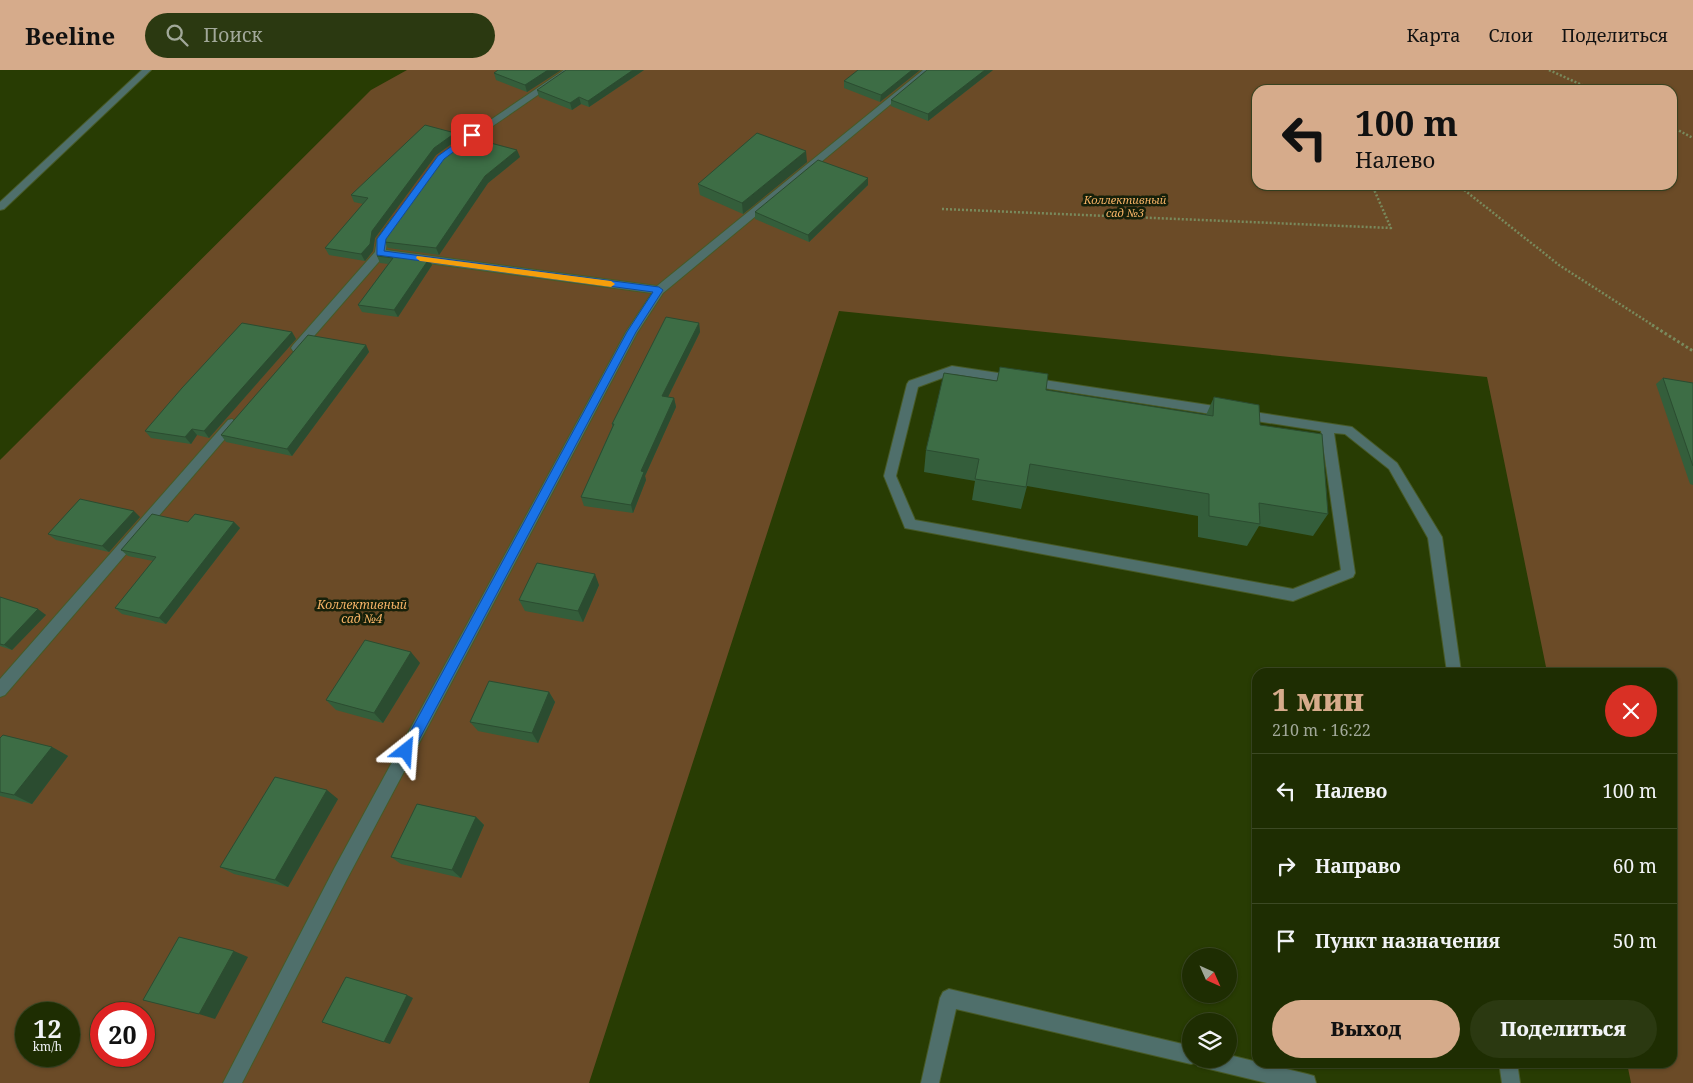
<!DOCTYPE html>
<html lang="ru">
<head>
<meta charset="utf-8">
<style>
	body { margin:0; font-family:"Noto Serif",serif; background:#2b3911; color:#f1f3f6; height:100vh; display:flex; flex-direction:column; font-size:19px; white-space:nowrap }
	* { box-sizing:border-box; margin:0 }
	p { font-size:16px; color:#a1a899 }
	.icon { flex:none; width:28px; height:28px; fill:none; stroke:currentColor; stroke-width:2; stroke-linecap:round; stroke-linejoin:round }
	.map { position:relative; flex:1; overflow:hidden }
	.drawer { position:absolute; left:1252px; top:598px; width:425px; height:400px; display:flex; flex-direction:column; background:#1e2d02; border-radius:15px; box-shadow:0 1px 4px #0004,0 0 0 1px #3c4924 }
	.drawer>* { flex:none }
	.top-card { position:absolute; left:1252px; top:15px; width:425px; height:105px; border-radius:15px; box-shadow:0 1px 4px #0004,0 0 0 1px #3c4924; background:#d6ab8b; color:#111; overflow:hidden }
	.needle { width:32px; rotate:135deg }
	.tools { position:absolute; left:1182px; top:878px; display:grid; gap:10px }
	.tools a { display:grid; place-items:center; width:55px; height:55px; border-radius:50%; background:#1e2d02; box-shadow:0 1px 4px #0004,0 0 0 1px #3c4924; font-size:25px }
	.speed { position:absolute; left:15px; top:932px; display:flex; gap:10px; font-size:25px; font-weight:700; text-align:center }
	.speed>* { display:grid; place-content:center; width:65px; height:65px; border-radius:50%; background:#1e2d02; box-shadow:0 1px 4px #0004,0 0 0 1px #3c4924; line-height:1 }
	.speed small { font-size:12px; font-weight:400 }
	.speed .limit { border:8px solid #d22; background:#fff; color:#111 }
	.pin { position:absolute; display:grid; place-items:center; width:42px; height:42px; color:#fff; margin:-21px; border-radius:10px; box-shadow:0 2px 8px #0006 }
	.me { position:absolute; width:55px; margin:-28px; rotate:28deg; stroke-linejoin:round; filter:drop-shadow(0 0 4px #0008) }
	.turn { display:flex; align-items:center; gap:18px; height:105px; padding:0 20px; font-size:22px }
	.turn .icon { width:65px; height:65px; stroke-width:2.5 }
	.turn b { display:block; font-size:35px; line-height:42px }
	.round { display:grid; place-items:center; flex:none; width:52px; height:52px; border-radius:26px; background:#2b3911 }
	.overview { display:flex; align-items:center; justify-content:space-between; height:85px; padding:0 20px }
	h1 { font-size:30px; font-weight:800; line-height:38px; color:#d6ab8b }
	.primary-button { display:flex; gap:10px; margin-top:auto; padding:10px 20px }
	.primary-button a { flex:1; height:58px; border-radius:30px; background:#d6ab8b; color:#111; font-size:20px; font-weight:800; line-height:58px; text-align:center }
	.primary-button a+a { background:#2b3911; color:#f1f3f6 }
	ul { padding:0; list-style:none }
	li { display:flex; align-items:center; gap:15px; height:75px; padding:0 20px; border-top:1px solid #3c4924 }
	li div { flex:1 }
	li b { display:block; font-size:19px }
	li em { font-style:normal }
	header { display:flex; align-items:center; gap:30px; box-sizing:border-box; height:70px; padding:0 25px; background:#d6ab8b; color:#111 }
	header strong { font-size:24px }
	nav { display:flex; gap:28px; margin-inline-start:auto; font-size:18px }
	.search { width:350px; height:45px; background:#2b3911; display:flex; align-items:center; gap:12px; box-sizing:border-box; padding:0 18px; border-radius:28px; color:#a1a899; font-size:19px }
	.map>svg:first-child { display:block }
	.green { fill:#6b4b27; fill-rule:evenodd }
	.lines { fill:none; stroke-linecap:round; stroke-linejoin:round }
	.service-casing { stroke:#475a26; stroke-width:2 }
	.path-far1 { stroke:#798a5d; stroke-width:2.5; stroke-dasharray:2 2; stroke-linecap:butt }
	.path { stroke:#798a5d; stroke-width:3; stroke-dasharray:2.5 2.5; stroke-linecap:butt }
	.service { fill:#4f6f6b; fill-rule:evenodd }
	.wall { fill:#345e3b }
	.shaded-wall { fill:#2b4c30 }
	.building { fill:#3d6d45; stroke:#2b4c30 }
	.route { fill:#1a73e8; stroke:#114b97 }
	.slow { fill:#f59e0b }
	.labels { text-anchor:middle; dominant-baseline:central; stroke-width:5; stroke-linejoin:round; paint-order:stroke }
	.far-park-label { font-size:11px; font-style:italic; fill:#f8b467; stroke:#16200a }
	.park-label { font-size:12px; font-style:italic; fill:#f8b467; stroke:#16200a }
</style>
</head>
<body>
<header>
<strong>Beeline</strong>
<div class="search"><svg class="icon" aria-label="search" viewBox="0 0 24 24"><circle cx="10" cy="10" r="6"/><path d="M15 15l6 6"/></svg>Поиск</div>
<nav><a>Карта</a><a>Слои</a><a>Поделиться</a></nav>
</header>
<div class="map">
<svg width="1693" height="1013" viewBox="0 0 1693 1013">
	<rect width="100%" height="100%" fill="#283c03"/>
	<path class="green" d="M 407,0 L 1693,0 L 1693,1013 L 1631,1013 L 1627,993 L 1672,992 L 1672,602 L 1547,602 L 1487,307 L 839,241 L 589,1013 L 0,1013 L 0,390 L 371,20 ZM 1258,20 L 1672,20 L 1672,115 L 1258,115 ZM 26,944 L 69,944 L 69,986 L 26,986 ZM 101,944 L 144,944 L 144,986 L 101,986 Z"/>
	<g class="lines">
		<g class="service-casing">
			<g id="service">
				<polygon points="142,0 151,0 4,139 0,140 0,132"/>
				<polygon points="564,0 574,0 458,80 452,80 452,76"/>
				<polygon points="923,0 932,0 663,223 637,263 347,809 242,1013 223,1013 335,797 626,262 652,223 383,187 301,281 293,281 291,278 293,275 375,182 377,169 392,148 396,147 401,150 387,169 386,180 657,216"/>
				<path d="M 952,296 L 1352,357 L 1397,393 L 1442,467 L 1461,602 L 1447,602 L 1428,468 L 1389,399 L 1345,364 L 1334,363 L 1355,503 L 1353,507 L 1293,531 L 905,458 L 884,406 L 907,314 L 909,311 ZM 953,304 L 1321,361 L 1341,500 L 1293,519 L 915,450 L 896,406 L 918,317 Z"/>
				<polygon points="232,349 238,353 236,356 5,625 0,627 0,609 228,350"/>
				<polygon points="949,919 1191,976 1191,989 1229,989 1229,985 1307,1004 1314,1006 1316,1013 1267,1013 1205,998 1198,996 1197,992 1191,994 956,939 939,1013 921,1013 940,928 943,922"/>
				<polygon points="1499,992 1517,992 1520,1013 1502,1013"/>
			</g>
		</g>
		<g class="path-far1">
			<polyline points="1549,0 1593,20"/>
			<polyline points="1672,57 1693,68"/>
			<polyline points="1458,115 1559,195 1654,256"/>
			<polyline points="942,139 1391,158 1372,115"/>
		</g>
		<polyline class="path" points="1652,255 1693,281"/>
		<use href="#service" class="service"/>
	</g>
	<g class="wall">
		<polygon points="561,0 527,22 496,10 494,3"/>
		<polygon points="644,0 589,37 581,34 572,40 539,27 537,20"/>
		<polygon points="920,0 880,32 844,18 844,11"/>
		<polygon points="993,0 928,51 891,36 891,30"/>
		<polygon points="455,63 457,70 436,85 375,168 373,181 365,191 329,185 325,178 363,134 354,132 351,125"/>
		<polygon points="520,87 488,113 439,185 388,178 385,172"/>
		<polygon points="807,92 743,144 700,125 698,114"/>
		<polygon points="868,115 809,172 755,149 755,142"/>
		<polygon points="377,186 429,189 432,195 398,247 362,242 358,235 388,194 380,193"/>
		<polygon points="699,253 700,262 668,327 674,328 676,337 645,406 646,410 633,443 584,436 581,427 612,357 612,354"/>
		<polygon points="292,262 296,269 209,368 197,365 191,374 151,368 145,361"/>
		<polygon points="366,275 369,282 292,386 226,372 221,365"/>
		<polygon points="1663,308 1693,313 1693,415 1690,414 1656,314"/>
		<polygon points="1046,320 1206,345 1214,327 1260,355 1328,444 1313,466 1259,456 1247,476 1198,467 1198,446 1027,416 1021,439 972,430 975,411 924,402 926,380"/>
		<polygon points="140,447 109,482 56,470 48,464"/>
		<polygon points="188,452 234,452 240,458 166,554 122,544 115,538 153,491 128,486 121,480"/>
		<polygon points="599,515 583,552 525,541 519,530"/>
		<polygon points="0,527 46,545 12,580 0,576"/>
		<polygon points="420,593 383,653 336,640 326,630"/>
		<polygon points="549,622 555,632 538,673 478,661 470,652"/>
		<polygon points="0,668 52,677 68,686 32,734 0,726"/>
		<polygon points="338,729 288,817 234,804 220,797"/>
		<polygon points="476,747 484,755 461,808 401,794 391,787"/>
	</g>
	<g class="shaded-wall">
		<polygon points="548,0 561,0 527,22 525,15"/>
		<polygon points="633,0 644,0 589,37 588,31"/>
		<polygon points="912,0 920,0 880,32 881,25"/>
		<polygon points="985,0 993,0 928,51 928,44"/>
		<polygon points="579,27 581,34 572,40 570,33"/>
		<polygon points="455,63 457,70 436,85 375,168 373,181 365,191 361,184 372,161 434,78"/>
		<polygon points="517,80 520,87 488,113 439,185 436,178 485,106"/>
		<polygon points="806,81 807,92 743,144 742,133"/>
		<polygon points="868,108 868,115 809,172 808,165"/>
		<polygon points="429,189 432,195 398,247 394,240"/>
		<polygon points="699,253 700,262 664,335 662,326"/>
		<polygon points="292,262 296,269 209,368 204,361"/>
		<polygon points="366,275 369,282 292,386 287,379"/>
		<polygon points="674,328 676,337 645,406 646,410 633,443 631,435 641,401"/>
		<polygon points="192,359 197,365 191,374 185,367"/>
		<polygon points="134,441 140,447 109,482 102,476"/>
		<polygon points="234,452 240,458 166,554 159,548"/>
		<polygon points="595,504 599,515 583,552 578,541"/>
		<polygon points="38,539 46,545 12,580 4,575"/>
		<polygon points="411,582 420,593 383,653 374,643"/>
		<polygon points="549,622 555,632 538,673 532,663"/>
		<polygon points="52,677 68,686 32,734 14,725"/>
		<polygon points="327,720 338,729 288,817 275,810"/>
		<polygon points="476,747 484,755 461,808 452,800"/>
		<polygon points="234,881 248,887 215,949 199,944"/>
		<polygon points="407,925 413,928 390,974 384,972"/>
	</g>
	<g class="building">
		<polygon points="498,0 548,0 525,15 494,3"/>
		<polygon points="566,0 633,0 588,31 579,27 570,33 537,20"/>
		<polygon points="858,0 912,0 881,25 844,11"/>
		<polygon points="927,0 985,0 928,44 891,30"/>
		<polygon points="425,55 455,63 434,78 372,161 370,174 361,184 325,178 368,128 351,125"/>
		<polygon points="757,63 806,81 742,133 698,114"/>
		<polygon points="468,67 517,80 485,106 436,178 385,172 386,163 443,84"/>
		<polygon points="818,90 868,108 808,165 755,142"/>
		<polygon points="380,182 429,189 394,240 358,235 393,188 377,186"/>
		<polygon points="666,247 699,253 662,326 674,328 641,401 644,402 631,435 581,427 614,354 612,354"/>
		<polygon points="242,253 292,262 204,361 192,359 185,367 145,361 182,318"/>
		<polygon points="308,265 366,275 287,379 221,365"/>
		<polygon points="1000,297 1048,304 1046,320 1213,346 1214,327 1259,335 1260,355 1322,364 1328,444 1259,433 1260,454 1209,446 1209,424 1030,394 1026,417 975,409 979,389 926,380 944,303 997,311"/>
		<polygon points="1663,308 1693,313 1693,396"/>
		<polygon points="80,429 134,441 102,476 48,464"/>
		<polygon points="152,444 188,452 195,444 234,452 159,548 115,538 156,487 121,480"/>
		<polygon points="537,493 595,504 578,541 519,530"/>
		<polygon points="0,527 38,539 4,575 0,574"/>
		<polygon points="365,570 411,582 374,643 326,630"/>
		<polygon points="489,611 549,622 532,663 470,652"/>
		<polygon points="3,665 52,677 14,725 0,722 0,668"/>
		<polygon points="275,707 327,720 275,810 220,797"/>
		<polygon points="417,734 476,747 452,800 391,787"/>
		<polygon points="179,867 234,881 199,944 143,930"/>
		<polygon points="346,907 407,925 384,972 322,952"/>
	</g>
	<polygon class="route" points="470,63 476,65 444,89 386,169 384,181 659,217 663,220 636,262 411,685 406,687 402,685 400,681 402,677 627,262 653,222 377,185 377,169 438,86"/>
	<polygon class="slow" points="417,186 611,211 615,214 611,217 420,191 416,188"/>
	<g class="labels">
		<g class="far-park-label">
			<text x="1125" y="129">Коллективный<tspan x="1125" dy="13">сад №3</tspan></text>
		</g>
		<g class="park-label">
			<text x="362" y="534">Коллективный<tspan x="362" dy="14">сад №4</tspan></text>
		</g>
	</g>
</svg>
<div class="tools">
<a><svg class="needle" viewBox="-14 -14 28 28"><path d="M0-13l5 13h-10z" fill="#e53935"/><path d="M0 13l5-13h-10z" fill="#a1a899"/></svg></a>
<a><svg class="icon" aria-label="layers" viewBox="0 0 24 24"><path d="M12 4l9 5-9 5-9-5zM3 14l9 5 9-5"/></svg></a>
</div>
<div class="speed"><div>12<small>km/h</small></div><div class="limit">20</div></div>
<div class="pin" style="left:472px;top:65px;background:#d93025"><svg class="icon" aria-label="arrive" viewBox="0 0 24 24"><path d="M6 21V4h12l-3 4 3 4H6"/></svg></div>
<svg class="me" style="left:406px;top:681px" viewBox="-20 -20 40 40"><path d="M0-17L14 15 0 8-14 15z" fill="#1a73e8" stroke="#fff" stroke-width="4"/></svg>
<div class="top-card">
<div class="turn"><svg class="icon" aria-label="left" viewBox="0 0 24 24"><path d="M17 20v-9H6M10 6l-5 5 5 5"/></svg><div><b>100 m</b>Налево</div></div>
</div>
<section class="drawer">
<div class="overview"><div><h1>1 мин</h1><p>210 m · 16:22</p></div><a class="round" style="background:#d93025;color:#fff"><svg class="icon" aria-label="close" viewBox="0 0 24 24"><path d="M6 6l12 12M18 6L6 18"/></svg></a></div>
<ul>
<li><svg class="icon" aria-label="left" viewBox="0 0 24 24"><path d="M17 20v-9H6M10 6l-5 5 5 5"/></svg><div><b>Налево</b></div><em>100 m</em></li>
<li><svg class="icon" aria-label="right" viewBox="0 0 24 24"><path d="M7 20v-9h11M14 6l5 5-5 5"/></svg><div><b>Направо</b></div><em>60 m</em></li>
<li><svg class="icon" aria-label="arrive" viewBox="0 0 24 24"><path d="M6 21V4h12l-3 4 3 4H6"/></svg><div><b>Пункт назначения</b></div><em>50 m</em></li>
</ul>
<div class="primary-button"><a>Выход</a><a>Поделиться</a></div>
</section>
</div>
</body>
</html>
